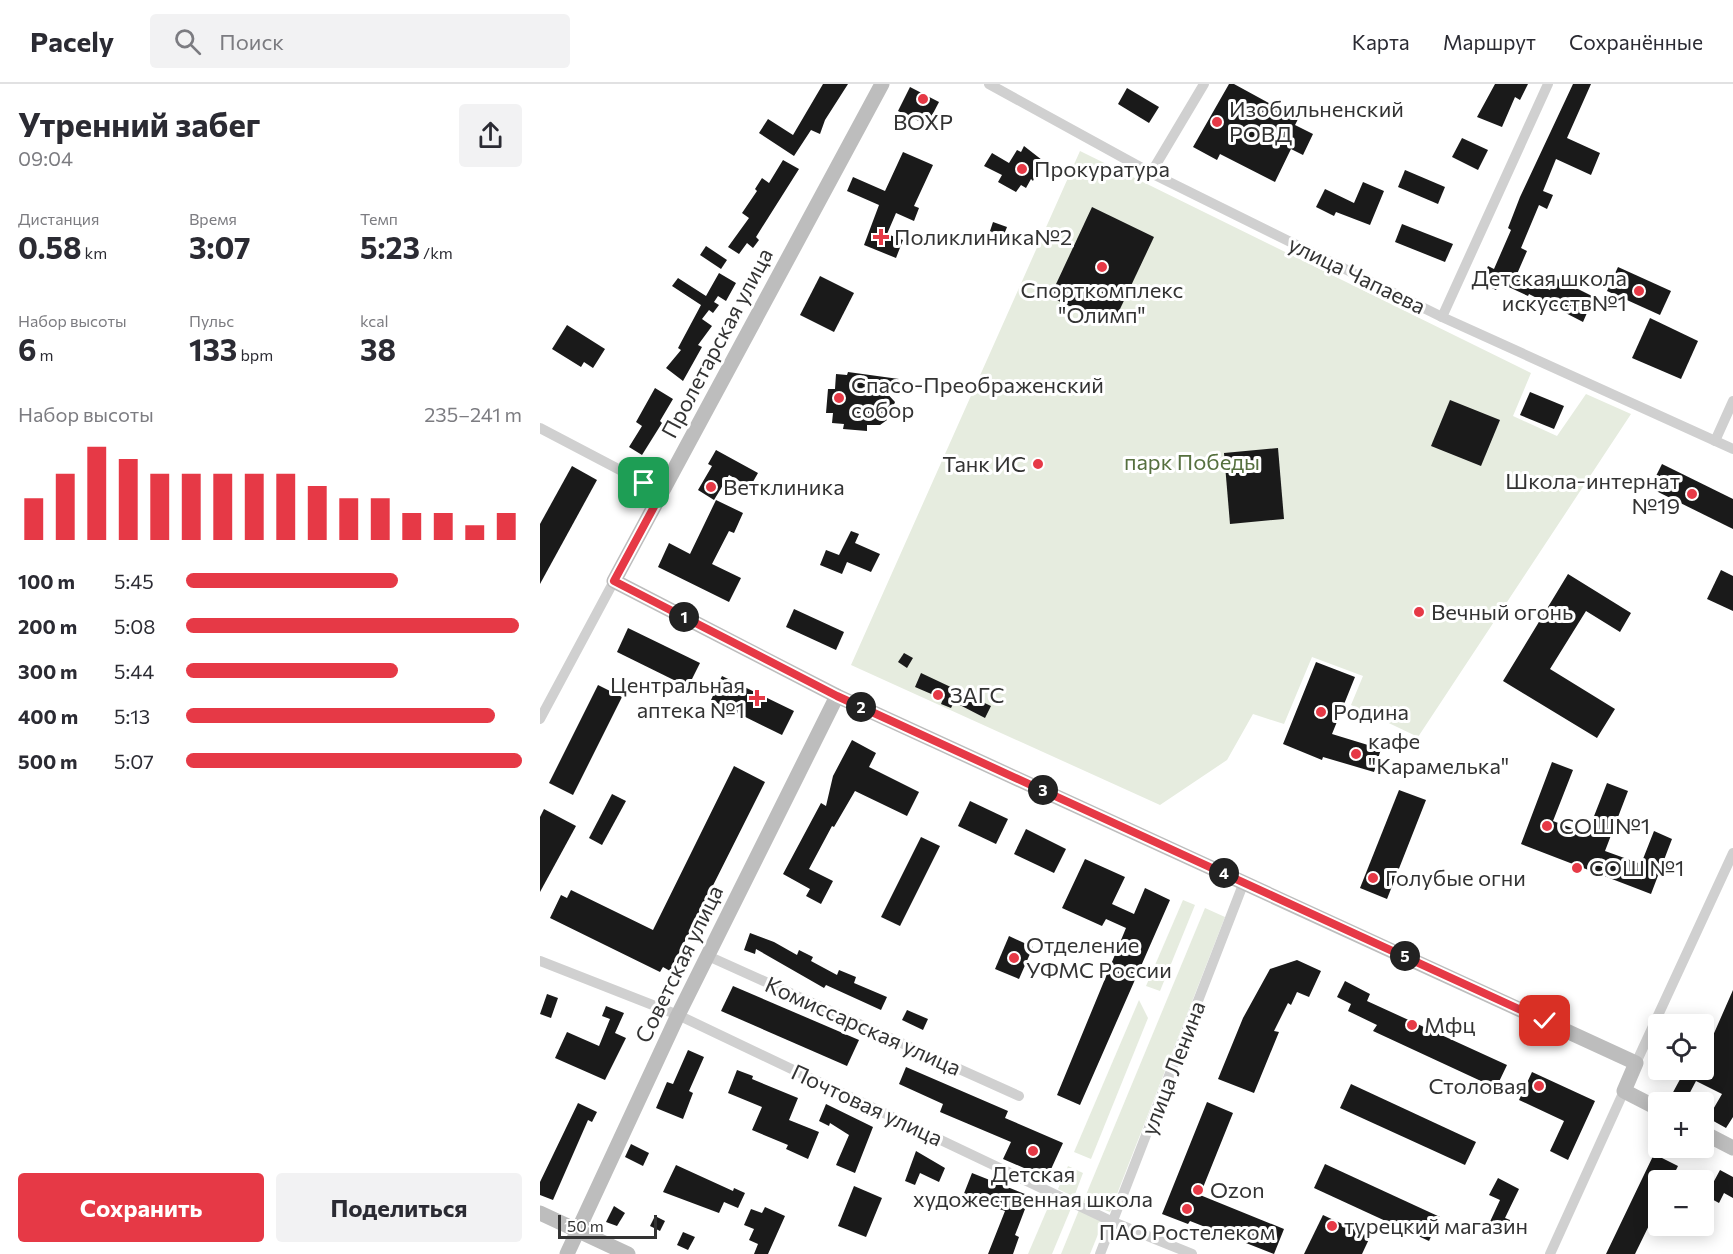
<!DOCTYPE html>
<html lang="ru">
<meta charset="utf-8">
<style>
body{margin:0;font-family:Commissioner,sans-serif;background:#f2f2f3;color:#2b2b33;height:100vh;display:flex;flex-direction:column;font-size:22px;white-space:nowrap}
*{box-sizing:border-box;margin:0}
p{font-size:20px;color:#7c7c81}
.icon{flex:none;width:33px;height:33px;fill:none;stroke:currentColor;stroke-width:2;stroke-linecap:round;stroke-linejoin:round}
.map{position:relative;flex:1;overflow:hidden}
.sheet{display:flex;flex-direction:column;background:#fff;width:540px}
.sheet>*{flex:none}
.fabs{position:absolute;left:1108px;top:930px;display:grid;gap:12px}
.fabs a{display:grid;place-items:center;width:66px;height:66px;border-radius:6px;background:#fff;box-shadow:0 3px 15px #0003;font-size:30px}
.scale{position:absolute;left:18px;bottom:15px;width:99px;box-sizing:border-box;padding-left:6px;border:3px solid #333;border-top:0;font-size:16px;line-height:21px;white-space:nowrap;color:#333;-webkit-text-stroke:4px #fff;paint-order:stroke}
.pin{position:absolute;display:grid;place-items:center;width:51px;height:51px;color:#fff;margin:-26px;border-radius:12px;box-shadow:0 3px 9px #0006}
.km{position:absolute;width:30px;height:30px;margin:-15px;border-radius:50%;background:#222;color:#fff;font-size:16px;line-height:30px;text-align:center}
.round{display:grid;place-items:center;flex:none;width:63px;height:63px;border-radius:6px;background:#f2f2f3}
.headline{display:flex;align-items:center;justify-content:space-between;height:102px;padding:0 18px}
h1{font-size:33px;font-weight:700;line-height:45px}
.stats{display:grid;grid-template-columns:repeat(3,1fr);gap:9px;height:102px;padding:6px 18px}
.stats div{display:grid;align-content:center}
.stats b{font-size:30px;font-weight:700}
.stats small{font-size:16px;font-weight:400}
.stats p{font-size:16px}
.chart{height:168px;padding:12px 18px}
.chart p{display:flex;justify-content:space-between}
.chart svg{width:100%;height:108px;margin-top:6px;stroke:#e63946;stroke-width:6}
.button{display:flex;gap:12px;margin-top:auto;padding:12px 18px}
.button a{flex:1;height:69px;border-radius:6px;background:#e63946;color:#fff;font-size:24px;font-weight:700;line-height:69px;text-align:center}
.button a+a{background:#f2f2f3;color:#2b2b33}
ul{padding:0 18px;list-style:none;font-size:20px}
li{display:grid;grid-template-columns:96px 72px 1fr;align-items:center;height:45px}
li i{height:15px;border-radius:8px;background:#e63946}
header{display:flex;align-items:center;gap:36px;box-sizing:border-box;height:84px;padding:0 30px;background:#fff;border-bottom:2px solid #e1e1e2}
header strong{font-size:28px}
nav{display:flex;gap:33px;margin-inline-start:auto;font-size:21px}
.search{width:420px;height:54px;background:#f2f2f3;display:flex;align-items:center;gap:15px;box-sizing:border-box;padding:0 21px;border-radius:6px;color:#7c7c81;font-size:22px}
main{display:flex;flex:1;min-height:0}
.map>svg:first-child{display:block}
</style>
<header>
<strong>Pacely</strong>
<div class="search"><svg class="icon" aria-label="search" viewBox="0 0 24 24"><circle cx="10" cy="10" r="6"/><path d="M15 15l6 6"/></svg>Поиск</div>
<nav><a>Карта</a><a>Маршрут</a><a>Сохранённые</a></nav>
</header>
<main>
<section class="sheet">
<div class="headline"><div><h1>Утренний забег</h1><p>09:04</p></div><a class="round"><svg class="icon" aria-label="share" viewBox="0 0 24 24"><path d="M12 15V3M7 8l5-5 5 5M5 13v7h14v-7"/></svg></a></div>
<div class="stats">
<div><p>Дистанция</p><b>0.58<small> km</small></b></div>
<div><p>Время</p><b>3:07</b></div>
<div><p>Темп</p><b>5:23<small> /km</small></b></div>
</div>
<div class="stats">
<div><p>Набор высоты</p><b>6<small> m</small></b></div>
<div><p>Пульс</p><b>133<small> bpm</small></b></div>
<div><p>kcal</p><b>38</b></div>
</div>
<div class="chart"><p><span>Набор высоты</span>235–241 m</p>
<svg viewBox="0 0 160 44" preserveAspectRatio="none"><path d="M5 44V27M15 44V17M25 44V6M35 44V11M45 44V17M55 44V17M65 44V17M75 44V17M85 44V17M95 44V22M105 44V27M115 44V27M125 44V33M135 44V33M145 44V38M155 44V33"/></svg>
</div>
<ul>
<li><b>100 m</b>5:45<i style="width:63%"></i></li>
<li><b>200 m</b>5:08<i style="width:99%"></i></li>
<li><b>300 m</b>5:44<i style="width:63%"></i></li>
<li><b>400 m</b>5:13<i style="width:92%"></i></li>
<li><b>500 m</b>5:07<i style="width:100%"></i></li>
</ul>
<div class="button"><a>Сохранить</a><a>Поделиться</a></div>
</section>
<div class="map">
<svg width="1193" height="1170" viewBox="0 0 1193 1170">
<rect width="100%" height="100%" fill="#fff"/>
<!-- green -->
<g fill="#e6ecdf">
<path d="M540 67 991 289 973 332 1017 352 1046 310 1091 330 878 653 811 621 823 592 772 573 744 640 713 630 687 676 620 721 311 581Z"/>
<path d="M643 816 655 821 620 907 606 902Z"/>
<path d="M665 824 685 833 570 1128 543 1118Z"/>
<path d="M599 916 608 934 551 1075 534 1068Z"/>
<path d="M528 1082 543 1089 534 1113 518 1105Z"/>
<path d="M512 1114 532 1122 512 1170H488Z"/>
<path d="M539 1126 563 1138 550 1170H521Z"/>
</g>
<!-- building -->
<g fill="#1a1a1a">
<path d="M283 0H308L285 36 280 50 271 46 254 72 219 49 228 35 253 51Z"/>
<path d="M689 0H694L758 35 755 41 773 50 763 71 751 65 735 98 680 70 677 76 653 63Z"/>
<path d="M955 0H988L980 16 975 13 962 43 937 33Z"/>
<path d="M1033 0H1051L1027 54 1060 69 1051 91 1016 75 1003 107 1013 111 1007 125 999 121 981 164 987 167 977 190 1010 206 1016 194 1054 213 1043 238 989 210 988 212 960 199 956 206 941 199 948 182 954 185 971 146 968 144 980 113Z"/>
<path d="M370 3 399 18 387 41 358 27Z"/>
<path d="M587 4 619 23 609 39 578 20Z"/>
<path d="M922 54 948 66 938 86 912 73Z"/>
<path d="M484 62 502 76 493 97 491 95 486 104 481 101 476 108 458 98 462 91 444 82 452 69 469 79 477 66 481 68Z"/>
<path d="M363 68 393 81 374 122 379 124 374 137 356 129 347 150 363 156 356 174 324 161 339 121 307 107 313 93 345 107Z"/>
<path d="M243 76 259 85 216 153 219 156 213 164 207 159 199 170 188 163 209 134 202 129 217 107 215 105 222 94 229 99Z"/>
<path d="M865 86 905 103 898 120 858 103Z"/>
<path d="M823 98 844 107 830 141 796 128 794 132 776 123 785 105 814 119Z"/>
<path d="M552 123 614 153 572 242 510 213Z"/>
<path d="M453 138 467 143 460 161 447 156Z"/>
<path d="M862 140 913 160 905 178 855 158Z"/>
<path d="M166 162 187 176 181 185 160 171Z"/>
<path d="M1078 183 1131 207 1120 231 1067 207Z"/>
<path d="M179 189 196 199 186 217 178 212 174 218 179 221 173 229 169 226 162 235 172 242 158 261 162 263 143 297 126 284 141 266 138 264 161 221 132 202 138 194 166 212Z"/>
<path d="M280 192 314 209 294 248 260 231Z"/>
<path d="M1110 234 1158 257 1141 295 1092 274Z"/>
<path d="M27 241 65 265 53 284 44 278 41 283 12 265Z"/>
<path d="M308 288 359 295 341 303 355 318 353 323 346 326 347 336 340 341H327V347L303 345 304 340 292 339 293 329H286L288 305H295L296 290 307 291Z"/>
<path d="M115 304 133 315 120 337 122 339 102 371 89 363 102 342 96 338Z"/>
<path d="M990 308 1024 322 1014 345 980 331Z"/>
<path d="M910 316 960 336 941 382 891 362Z"/>
<path d="M738 364 744 435 690 440 684 369Z"/>
<path d="M176 366 218 389 210 403 189 391 174 416 158 406 172 382 168 380Z"/>
<path d="M1122 380 1193 415V445L1110 404Z"/>
<path d="M32 382 57 396 0 500V440Z"/>
<path d="M176 416 203 429 194 449 189 447 172 480 201 494 189 518 118 483 129 459 150 470Z"/>
<path d="M311 447 319 450 315 459 340 470 331 488 307 478 302 490 280 481 286 466 299 471Z"/>
<path d="M1181 486 1193 492V527L1167 515Z"/>
<path d="M1028 490 1091 529 1080 548 1046 527 1010 585 1075 625 1057 654 963 597Z"/>
<path d="M254 525 304 548 296 566 246 543Z"/>
<path d="M88 544 160 579 148 603 77 568Z"/>
<path d="M364 569 373 574 367 584 358 578Z"/>
<path d="M776 578 815 593 792 650 841 665 834 688 783 673 782 676 743 660Z"/>
<path d="M381 589 451 622 445 634 414 618 411 624 401 620 403 615 375 603Z"/>
<path d="M182 592 254 627 242 651 171 616Z"/>
<path d="M58 601 82 613 33 711 9 699Z"/>
<path d="M312 656 336 669 329 683 379 708 367 732 315 707 294 743 292 742 269 785 293 797 281 820 266 812 270 805 243 790 281 719 286 722 293 692Z"/>
<path d="M1012 678 1033 686 1013 737 1047 750 1067 699 1088 707 1065 767 1101 780 1114 747 1132 755 1111 810 981 760Z"/>
<path d="M194 682 225 698 130 887 123 883 120 888 10 834 21 811 27 814 31 806 113 846Z"/>
<path d="M859 706 886 716 847 815 820 804Z"/>
<path d="M72 710 86 717 62 761 49 754Z"/>
<path d="M430 717 468 735 456 760 418 742Z"/>
<path d="M4 725 36 742 0 808V733Z"/>
<path d="M486 745 526 765 514 789 474 770Z"/>
<path d="M381 753 400 762 360 842 341 833Z"/>
<path d="M545 775 585 793 572 820 594 830 605 804 630 816 540 1021 517 1011 586 844 566 835 562 842 522 824Z"/>
<path d="M210 849 234 858 257 871 259 866 273 873 271 877 297 891 299 886 316 893 314 899 347 913 341 926 286 901 284 904 216 865 215 870 204 866Z"/>
<path d="M469 852 493 863 479 895 455 885Z"/>
<path d="M757 876 781 887 769 913 757 908 751 921 748 919 734 947 739 948 714 1009 678 995 703 934 730 885Z"/>
<path d="M805 897 830 910 827 917 967 981 956 1004 833 947 837 941 808 927 811 920 797 913Z"/>
<path d="M193 902 319 956 307 982 181 927Z"/>
<path d="M1193 906V1033L1186 1044 1168 1034 1182 1010 1156 997 1145 1018 1131 1012 1145 986H1164V972Z"/>
<path d="M7 910 18 914 11 934 0 930Z"/>
<path d="M66 922 84 929 75 949 86 954 65 996 15 974 27 948 59 962 70 935 62 932Z"/>
<path d="M367 926 388 935 383 946 362 936Z"/>
<path d="M148 966 164 973 149 1007 153 1009 143 1035 116 1024 127 998 133 1000Z"/>
<path d="M366 983 468 1027 465 1034 523 1059 507 1094 463 1075 471 1058 400 1028 403 1020 359 1000Z"/>
<path d="M197 986 213 992 212 995 258 1014 249 1036 279 1048 268 1075 246 1065 248 1061 212 1046 222 1023 188 1009Z"/>
<path d="M992 988 1055 1017 1028 1076 1010 1067 1024 1037 979 1016Z"/>
<path d="M811 1000 936 1058 925 1081 800 1024Z"/>
<path d="M667 1018 693 1029 660 1111 744 1145 734 1170 650 1137 648 1140 622 1130Z"/>
<path d="M38 1019 57 1028 52 1038 48 1036 13 1116 0 1111V1098Z"/>
<path d="M286 1020 333 1043 315 1089 296 1081 309 1051 290 1039 289 1042 279 1037Z"/>
<path d="M91 1060 109 1069 103 1082 85 1073Z"/>
<path d="M376 1067 405 1084 399 1098 380 1089 375 1101 365 1097Z"/>
<path d="M1114 1070 1138 1082 1131 1096H1119V1121L1095 1170H1066Z"/>
<path d="M785 1080 900 1133 889 1157 774 1104Z"/>
<path d="M136 1081 193 1107 194 1104 205 1109 198 1124 184 1118 179 1129 123 1108Z"/>
<path d="M1180 1086 1193 1093V1114L1184 1109 1179 1119 1166 1112Z"/>
<path d="M432 1089 490 1112 475 1151 479 1153 473 1170H448L465 1127 423 1112Z"/>
<path d="M958 1094 979 1105 965 1134 970 1136 965 1149 948 1142 960 1116 949 1111Z"/>
<path d="M314 1102 342 1114 326 1153 298 1142Z"/>
<path d="M74 1122 85 1129 77 1142 66 1138Z"/>
<path d="M225 1123 245 1132 228 1170H214L218 1160 209 1156 214 1145 204 1141 211 1125 222 1129Z"/>
<path d="M783 1131 830 1153 822 1170H764Z"/>
<path d="M115 1132 125 1137 120 1147 110 1142Z"/>
<path d="M143 1148 155 1153 148 1166 137 1161Z"/>
</g>
<g fill="none" stroke-linecap="round" stroke-linejoin="round">
<!-- street -->
<g stroke="#d0d0d0" stroke-width="10">
<path d="M449 0 611 89 902 233 1193 365"/>
<path d="M611 89 664 0"/>
<path d="M902 233 1008 0"/>
<path d="M0 344 122 408"/>
<path d="M1175 357 1193 317"/>
<path d="M0 635 74 497"/>
<path d="M168 872 479 1012"/>
<path d="M0 877 138 931 573 1138 652 1170"/>
<path d="M1096 979 1193 769"/>
<path d="M560 1170 704 798"/>
<path d="M1010 1170 1084 1007"/>
</g>
<!-- secondary -->
<g stroke="#bdbdbd" stroke-width="15">
<path d="M342 0 74 497 297 612 1096 979 1084 1007 1119 1025"/>
<path d="M1164 1049 1193 1064"/>
<path d="M0 1129 88 1170"/>
<path d="M27 1170 138 931 297 612"/>
</g>
</g>
<g fill="none" stroke-linecap="round" stroke-linejoin="round">
<!-- route casing -->
<g stroke="#fff" stroke-width="12">
<path id="route" d="M104 399 122 408 74 497 297 612 1005 937"/>
</g>
<!-- route -->
<use href="#route" stroke="#e63946" stroke-width="8"/>
</g>
<!-- markers -->
<g fill="#e63946" stroke="#fff" stroke-width="2">
<circle cx="383" cy="15" r="6"/>
<circle cx="677" cy="38" r="6"/>
<circle cx="482" cy="85" r="6"/>
<path d="M338 144h6v6h6v6h-6v6h-6v-6h-6v-6h6z"/>
<circle cx="562" cy="183" r="6"/>
<circle cx="1099" cy="207" r="6"/>
<circle cx="299" cy="314" r="6"/>
<circle cx="498" cy="380" r="6"/>
<circle cx="171" cy="403" r="6"/>
<circle cx="1152" cy="410" r="6"/>
<circle cx="879" cy="528" r="6"/>
<circle cx="398" cy="611" r="6"/>
<path d="M214 605h6v6h6v6h-6v6h-6v-6h-6v-6h6z"/>
<circle cx="781" cy="628" r="6"/>
<circle cx="816" cy="670" r="6"/>
<circle cx="1007" cy="742" r="6"/>
<circle cx="1037" cy="784" r="6"/>
<circle cx="833" cy="794" r="6"/>
<circle cx="474" cy="874" r="6"/>
<circle cx="872" cy="941" r="6"/>
<circle cx="999" cy="1002" r="6"/>
<circle cx="493" cy="1067" r="6"/>
<circle cx="658" cy="1106" r="6"/>
<circle cx="647" cy="1125" r="6"/>
<circle cx="792" cy="1142" r="6"/>
</g>
<g text-anchor="middle" stroke-width="6" stroke-linejoin="round" paint-order="stroke">
<!-- poi labels -->
<g font-size="22" fill="#333" stroke="#fff" text-anchor="start">
<text x="689" y="33">Изобильненский<tspan x="689" dy="25">РОВД</tspan></text>
<text x="383" y="46" text-anchor="middle">ВОХР</text>
<text x="494" y="93">Прокуратура</text>
<text x="354" y="161">Поликлиника№2</text>
<text x="1087" y="202" text-anchor="end">Детская школа<tspan x="1087" dy="25">искусств№1</tspan></text>
<text x="562" y="214" text-anchor="middle">Спорткомплекс<tspan x="562" dy="25">"Олимп"</tspan></text>
<text x="311" y="309">Спасо-Преображенский<tspan x="311" dy="25">собор</tspan></text>
<text x="486" y="388" text-anchor="end">Танк ИС</text>
<text x="1140" y="405" text-anchor="end">Школа-интернат<tspan x="1140" dy="25">№19</tspan></text>
<text x="183" y="411">Ветклиника</text>
<text x="891" y="536">Вечный огонь</text>
<text x="205" y="609" text-anchor="end">Центральная<tspan x="205" dy="25">аптека №1</tspan></text>
<text x="410" y="619">ЗАГС</text>
<text x="793" y="636">Родина</text>
<text x="828" y="665">кафе<tspan x="828" dy="25">"Карамелька"</tspan></text>
<text x="1019" y="750">СОШ№1</text>
<text x="1049" y="792">СОШ №1</text>
<text x="845" y="802">Голубые огни</text>
<text x="486" y="869">Отделение<tspan x="486" dy="25">УФМС России</tspan></text>
<text x="884" y="949">Мфц</text>
<text x="987" y="1010" text-anchor="end">Столовая</text>
<text x="493" y="1098" text-anchor="middle">Детская<tspan x="493" dy="25">художественная школа</tspan></text>
<text x="670" y="1114">Ozon</text>
<text x="804" y="1150">турецкий магазин</text>
<text x="647" y="1156" text-anchor="middle">ПАО Ростелеком</text>
</g>
<!-- street labels -->
<g font-size="22" fill="#333" stroke="#fff">
<text transform="translate(817 191) rotate(26)" y="8">улица Чапаева</text>
<text transform="translate(177 259) rotate(-62)" y="8">Пролетарская улица</text>
<text transform="translate(139 880) rotate(-64)" y="8">Советская улица</text>
<text transform="translate(323 942) rotate(24)" y="8">Комиссарская улица</text>
<text transform="translate(633 984) rotate(-69)" y="8">улица Ленина</text>
<text transform="translate(327 1021) rotate(25)" y="8">Почтовая улица</text>
</g>
<!-- park labels -->
<g font-size="22" fill="#56703f" stroke="#fff">
<text x="652" y="386">парк Победы</text>
</g>
</g>
</svg>
<div class="fabs">
<a><svg class="icon" aria-label="locate" viewBox="0 0 24 24"><circle cx="12" cy="12" r="6"/><path d="M12 2v4M12 18v4M2 12h4M18 12h4"/></svg></a>
<a>+</a>
<a>−</a>
</div>
<div class="scale">50 m</div>
<div class="pin" style="left:104px;top:399px;background:#1e9e55"><svg class="icon" aria-label="arrive" viewBox="0 0 24 24"><path d="M6 21V4h12l-3 4 3 4H6"/></svg></div>
<div class="pin" style="left:1005px;top:937px;background:#d93025"><svg class="icon" aria-label="check" viewBox="0 0 24 24"><path d="M5 12l5 5 9-10"/></svg></div>
<b class="km" style="left:144px;top:533px">1</b>
<b class="km" style="left:321px;top:623px">2</b>
<b class="km" style="left:503px;top:706px">3</b>
<b class="km" style="left:684px;top:789px">4</b>
<b class="km" style="left:865px;top:872px">5</b>
</div>
</main>
